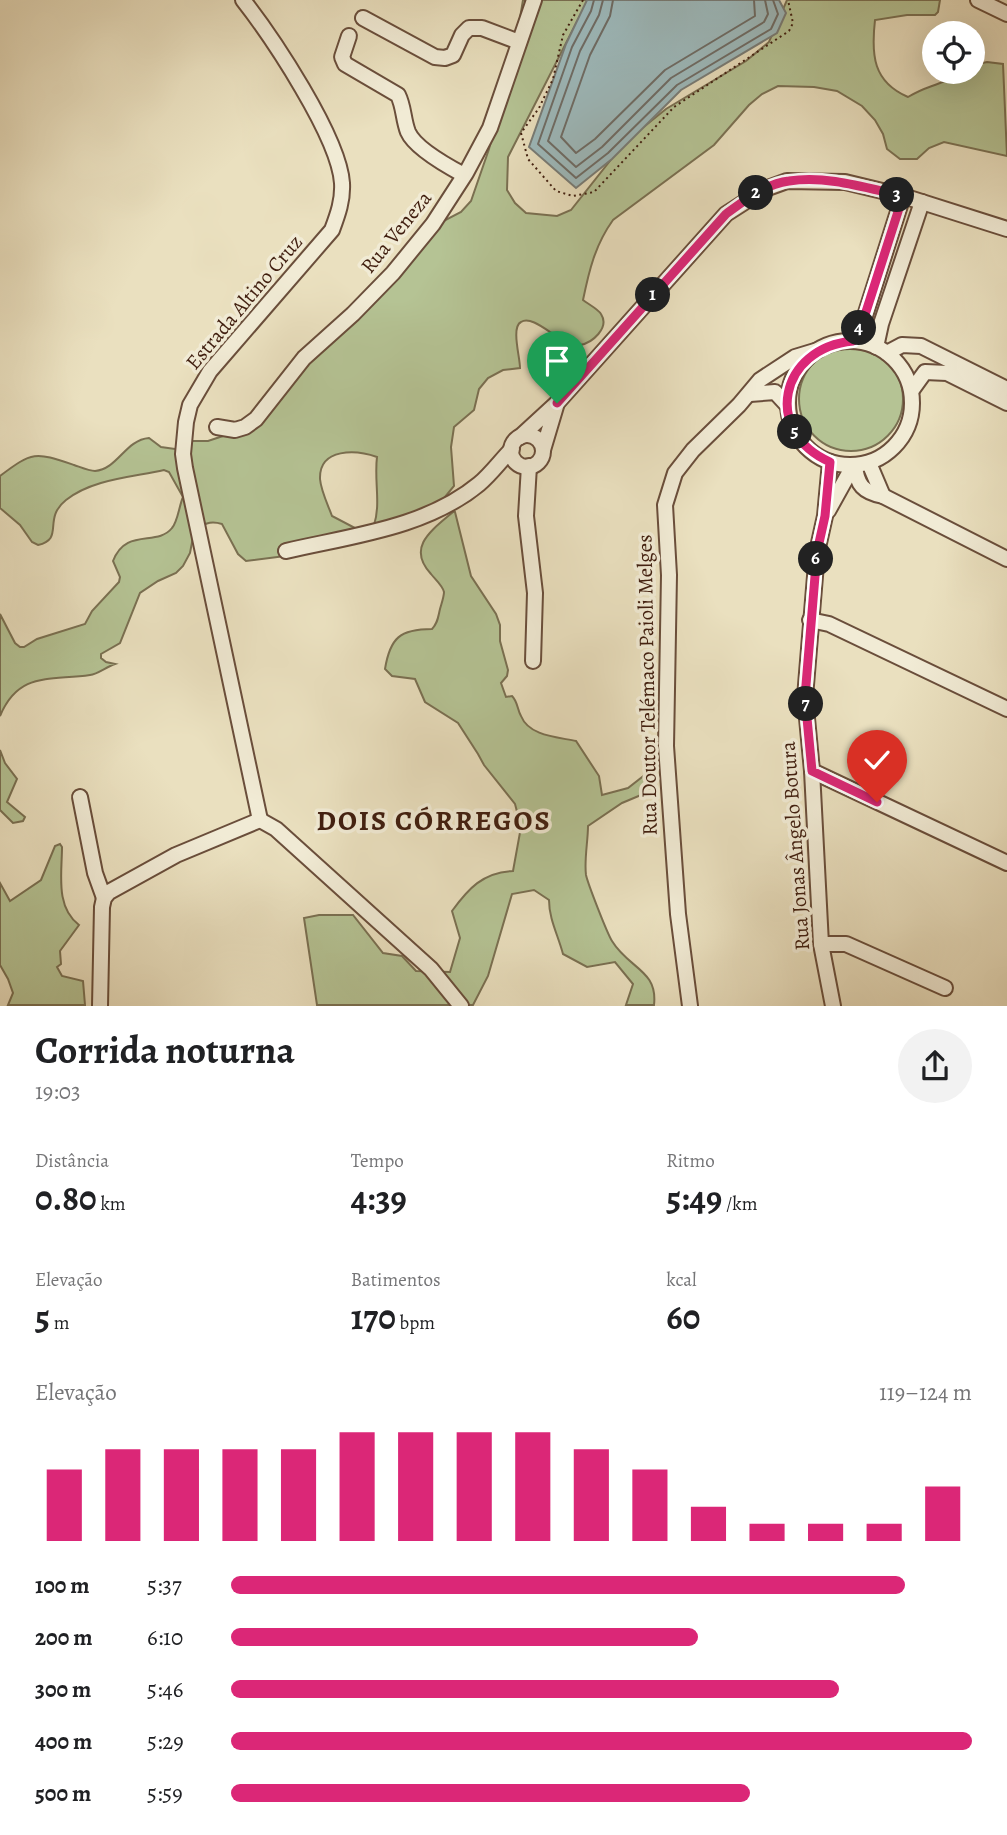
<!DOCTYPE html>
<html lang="pt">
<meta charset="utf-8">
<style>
body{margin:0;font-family:Alegreya,serif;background:#f2f2f2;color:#202124;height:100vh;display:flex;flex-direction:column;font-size:26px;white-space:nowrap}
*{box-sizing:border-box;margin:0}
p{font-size:23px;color:#757577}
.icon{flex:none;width:38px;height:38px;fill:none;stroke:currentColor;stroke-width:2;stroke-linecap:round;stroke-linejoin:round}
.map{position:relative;height:1006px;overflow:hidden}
.details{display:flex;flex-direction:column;background:#fff;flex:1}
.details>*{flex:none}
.buttons{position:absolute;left:922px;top:21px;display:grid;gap:14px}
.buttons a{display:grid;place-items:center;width:63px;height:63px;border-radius:50%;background:#fff;box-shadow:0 7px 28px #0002;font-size:35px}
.pin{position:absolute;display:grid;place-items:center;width:60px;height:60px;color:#fff;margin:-72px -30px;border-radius:50% 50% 50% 0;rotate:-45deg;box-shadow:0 0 7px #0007}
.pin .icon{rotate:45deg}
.km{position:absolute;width:35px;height:35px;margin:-18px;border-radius:50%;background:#222;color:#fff;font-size:19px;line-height:35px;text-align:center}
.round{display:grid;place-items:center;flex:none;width:74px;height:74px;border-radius:37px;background:#f2f2f2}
.headline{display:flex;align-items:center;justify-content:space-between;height:119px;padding:0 35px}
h1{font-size:38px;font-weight:700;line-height:52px}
.metrics{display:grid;grid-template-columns:repeat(3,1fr);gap:10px;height:119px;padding:7px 35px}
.metrics div{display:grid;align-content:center}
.metrics b{font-size:35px;font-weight:700}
.metrics small{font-size:19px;font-weight:400}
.metrics p{font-size:19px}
.chart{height:196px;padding:14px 35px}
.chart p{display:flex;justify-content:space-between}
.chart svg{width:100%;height:126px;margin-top:7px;stroke:#db2777;stroke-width:6}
ul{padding:0 35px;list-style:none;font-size:23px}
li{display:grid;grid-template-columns:112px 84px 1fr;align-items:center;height:52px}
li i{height:18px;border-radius:9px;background:#db2777}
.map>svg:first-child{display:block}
</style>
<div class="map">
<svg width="1007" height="1006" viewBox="0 0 1007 1006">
<rect width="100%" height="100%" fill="#eae0bf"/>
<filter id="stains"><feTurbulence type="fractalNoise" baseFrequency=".00286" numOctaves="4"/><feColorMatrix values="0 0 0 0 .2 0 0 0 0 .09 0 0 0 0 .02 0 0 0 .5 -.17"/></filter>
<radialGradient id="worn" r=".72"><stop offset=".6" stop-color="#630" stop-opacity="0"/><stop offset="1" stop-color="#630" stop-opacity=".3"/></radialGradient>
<!-- green -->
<g fill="#b5c394" stroke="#7a7052" stroke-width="2">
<path d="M523 0H588L508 157 507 190 515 203 526 213 557 216 571 210 625 142 666 109 746 61 769 42 787 0H940L938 12 935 15H907L875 20C871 55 873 82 908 97 921 89 927 88 940 83 955 78 956 72 973 72V65L987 62 1003 64 1007 156 944 142 929 148 917 159H900L887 149 883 134 875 120 862 106 837 91 814 87 778 86 762 94 749 105 714 145 613 220C595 245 589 271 583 300 588 304 598 309 601 314 610 328 592 343 580 345 562 348 535 313 521 322 511 327 520 357 520 368L503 370 488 378 479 389 474 410 454 427 451 447 454 486 436 508 374 525C381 504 374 480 377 457 357 450 319 447 320 479 321 491 328 505 332 516L355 528 358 536 293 555 246 561 238 554 222 524C209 520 204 524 194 532L190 553 183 566 176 573 158 581 140 593 120 643 101 654V658L106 662 115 664C106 667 98 674 90 675 50 681 19 671 0 716V614L15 643 20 647H24L37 639 85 624 92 611 119 582 120 577 113 561C126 527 157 547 172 528 178 521 179 506 183 497L169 472 164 470C133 477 92 479 66 500 42 519 65 539 38 545L32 542 20 525 0 508V476C33 451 35 452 74 465 80 467 89 471 95 471 118 469 125 440 149 438L161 447 175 449 190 441H208L226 435 247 423 432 227 461 212 471 201 489 149 513 60Z"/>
<circle cx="851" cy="399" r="52"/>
<path d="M453 512H455L471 576 496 614 500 625V641L508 670 507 676 501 683 506 697 512 696C518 702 517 709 521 716 529 736 557 737 576 741L599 776 602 795 628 788 651 770 656 771V779L653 790 622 803 588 826C588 841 584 860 586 875 588 884 607 933 612 941 629 969 658 970 654 1005H626L633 984 615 962 587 967 563 954C558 935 549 919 549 900L534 890 512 894 488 976 473 1005H317L304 918 319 915H353L383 953 402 956 416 971 450 972 460 938 452 911C468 889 483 872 513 871L521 827 515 804 484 765 478 754 458 723 425 702 415 679 392 676 385 669C390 638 400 629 432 629 438 623 438 617 440 609 441 605 444 597 444 592 443 586 435 579 431 574 406 547 432 530 453 512Z"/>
<path d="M0 750 5 763 17 779 7 802 25 817 23 821 13 823 0 810Z"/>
<path d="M60 844 62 847C62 873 55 907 79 925L60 951 61 964 57 967 62 976 83 981 85 1005H8L13 993 8 979 0 965V883L10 901 41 880 55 846Z"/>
</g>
<!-- water -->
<path fill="#9dbabd" stroke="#787c77" stroke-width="2" d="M587 0H779L786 13 777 33 681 90 612 159 576 188 529 147 566 44Z"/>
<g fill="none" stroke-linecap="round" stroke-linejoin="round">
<!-- shore -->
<g stroke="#6e6c66" stroke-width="2">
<path d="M594 0 591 11 572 47 538 144 576 178 608 153 677 85 771 29 778 14 773 0"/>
<path d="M603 0 599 15 580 51 548 141 576 167 602 147 671 78 764 22 768 14 765 0"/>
<path d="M613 0 610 16 590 55 561 137 576 153 595 139 665 70 755 16 754 0"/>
</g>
<!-- minor casing -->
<g stroke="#6a4e3b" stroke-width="18">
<g id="minor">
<path d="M243 0C272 37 339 137 342 183 343 200 338 214 332 230L210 371 190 405 186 422 183 454 185 468 260 820"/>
<path d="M978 0 1007 14"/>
<path d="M363 18 435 57 445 58 453 55 462 35 469 28H482L519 42"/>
<path d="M349 36 342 57 345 64 398 95C404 107 403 119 408 132 415 148 449 167 464 175"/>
<circle cx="850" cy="403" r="62"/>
<path d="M853 341 864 319 903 196"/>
<path d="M876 347 881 324 922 202"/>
<path d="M887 353 902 345 921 346 1007 389"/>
<path d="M912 390 925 372 947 373 1007 403"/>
<path d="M750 394 775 392 788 406"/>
<path d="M557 403 726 214 765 189 787 181 845 182 903 196 1007 229"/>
<path d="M217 427 235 430 245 427 256 419 304 358 353 314 393 273 433 224 466 173 490 128 534 0"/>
<circle cx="527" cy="451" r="16"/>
<path d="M520 437 557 403 543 450"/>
<path d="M830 462 825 516 817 552 805 697 812 771 821 944 833 1006"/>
<path d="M869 463 883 496"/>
<path d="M529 466 526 516 535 593 533 661"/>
<path d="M855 466C857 485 863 492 883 496L1007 559"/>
<path d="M828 511 853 466"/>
<path d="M286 551C350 536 426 528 479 484 491 474 501 460 512 449"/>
<path d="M810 620 829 624 1007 709"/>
<path d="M812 771 1007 863"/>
<path d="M80 797 95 873 104 898"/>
<path d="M260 820 276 829 431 969 461 1006"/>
<path d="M821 944H846L945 988"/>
<path d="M100 1006 102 907 104 898 109 892 176 855 260 820"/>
<path d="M690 1006 678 914 666 746 669 575 665 505 675 473 693 450 739 405 760 380 795 357 818 350"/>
</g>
</g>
<!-- path -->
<path stroke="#401e0f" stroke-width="2" stroke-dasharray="2 3.5" stroke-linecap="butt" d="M583 0 563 35 553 79 539 108 521 133 528 159 556 191 573 196 594 192 674 107 789 31 793 23 788 0"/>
<!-- minor -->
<use href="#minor" stroke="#f1ebd5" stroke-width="14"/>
</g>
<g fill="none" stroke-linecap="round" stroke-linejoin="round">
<!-- route casing -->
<g stroke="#fff" stroke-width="14">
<path id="route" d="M557 403 726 214C745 200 765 184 789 181 827 175 866 188 903 196L864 318 853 341C779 348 762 432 830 462L825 516 817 552 805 697 812 771 877 802"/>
</g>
<!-- route -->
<use href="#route" stroke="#db2777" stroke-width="9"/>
</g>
<g text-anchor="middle" stroke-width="7" stroke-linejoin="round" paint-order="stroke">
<!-- street labels -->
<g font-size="21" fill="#401e0f" stroke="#f1ebd5">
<text transform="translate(396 232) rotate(-51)" y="7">Rua Veneza</text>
<text transform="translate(244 302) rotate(-50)" y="7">Estrada Altino Cruz</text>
<text transform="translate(647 685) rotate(-91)" y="7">Rua Doutor Telémaco Paioli Melges</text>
<text transform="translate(795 846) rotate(-94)" y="7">Rua Jonas Ângelo Botura</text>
</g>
<!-- district labels -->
<g font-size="28" font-weight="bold" letter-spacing="2" fill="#401e0f" stroke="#f1ebd5">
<text x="434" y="830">DOIS CÓRREGOS</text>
</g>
</g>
<rect width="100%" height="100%" filter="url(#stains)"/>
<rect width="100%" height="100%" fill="url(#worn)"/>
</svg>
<div class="buttons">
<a><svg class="icon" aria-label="locate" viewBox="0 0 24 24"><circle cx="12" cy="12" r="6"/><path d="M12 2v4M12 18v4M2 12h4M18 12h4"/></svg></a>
</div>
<div class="pin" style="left:557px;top:403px;background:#1e9e55"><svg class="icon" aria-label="arrive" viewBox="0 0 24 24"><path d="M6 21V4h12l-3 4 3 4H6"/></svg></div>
<div class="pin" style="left:877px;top:802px;background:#d93025"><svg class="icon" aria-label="check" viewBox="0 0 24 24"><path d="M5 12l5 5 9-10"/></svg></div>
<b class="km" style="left:653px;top:295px">1</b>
<b class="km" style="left:756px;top:193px">2</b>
<b class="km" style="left:897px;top:195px">3</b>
<b class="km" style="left:859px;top:328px">4</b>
<b class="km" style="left:795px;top:432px">5</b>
<b class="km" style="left:816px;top:559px">6</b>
<b class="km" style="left:806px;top:704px">7</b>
</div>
<section class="details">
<div class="headline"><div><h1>Corrida noturna</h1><p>19:03</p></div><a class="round"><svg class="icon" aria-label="share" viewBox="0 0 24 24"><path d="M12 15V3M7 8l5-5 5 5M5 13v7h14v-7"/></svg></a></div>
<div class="metrics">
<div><p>Distância</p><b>0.80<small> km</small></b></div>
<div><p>Tempo</p><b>4:39</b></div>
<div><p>Ritmo</p><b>5:49<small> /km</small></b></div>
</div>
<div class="metrics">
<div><p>Elevação</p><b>5<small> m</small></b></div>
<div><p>Batimentos</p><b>170<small> bpm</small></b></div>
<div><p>kcal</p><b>60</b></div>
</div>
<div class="chart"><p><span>Elevação</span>119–124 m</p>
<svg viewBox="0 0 160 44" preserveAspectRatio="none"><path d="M5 44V19M15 44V12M25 44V12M35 44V12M45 44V12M55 44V6M65 44V6M75 44V6M85 44V6M95 44V12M105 44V19M115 44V32M125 44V38M135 44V38M145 44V38M155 44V25"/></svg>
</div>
<ul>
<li><b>100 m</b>5:37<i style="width:91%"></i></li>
<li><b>200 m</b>6:10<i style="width:63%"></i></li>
<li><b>300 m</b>5:46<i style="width:82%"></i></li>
<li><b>400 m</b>5:29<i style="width:100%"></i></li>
<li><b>500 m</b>5:59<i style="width:70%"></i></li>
</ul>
</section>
